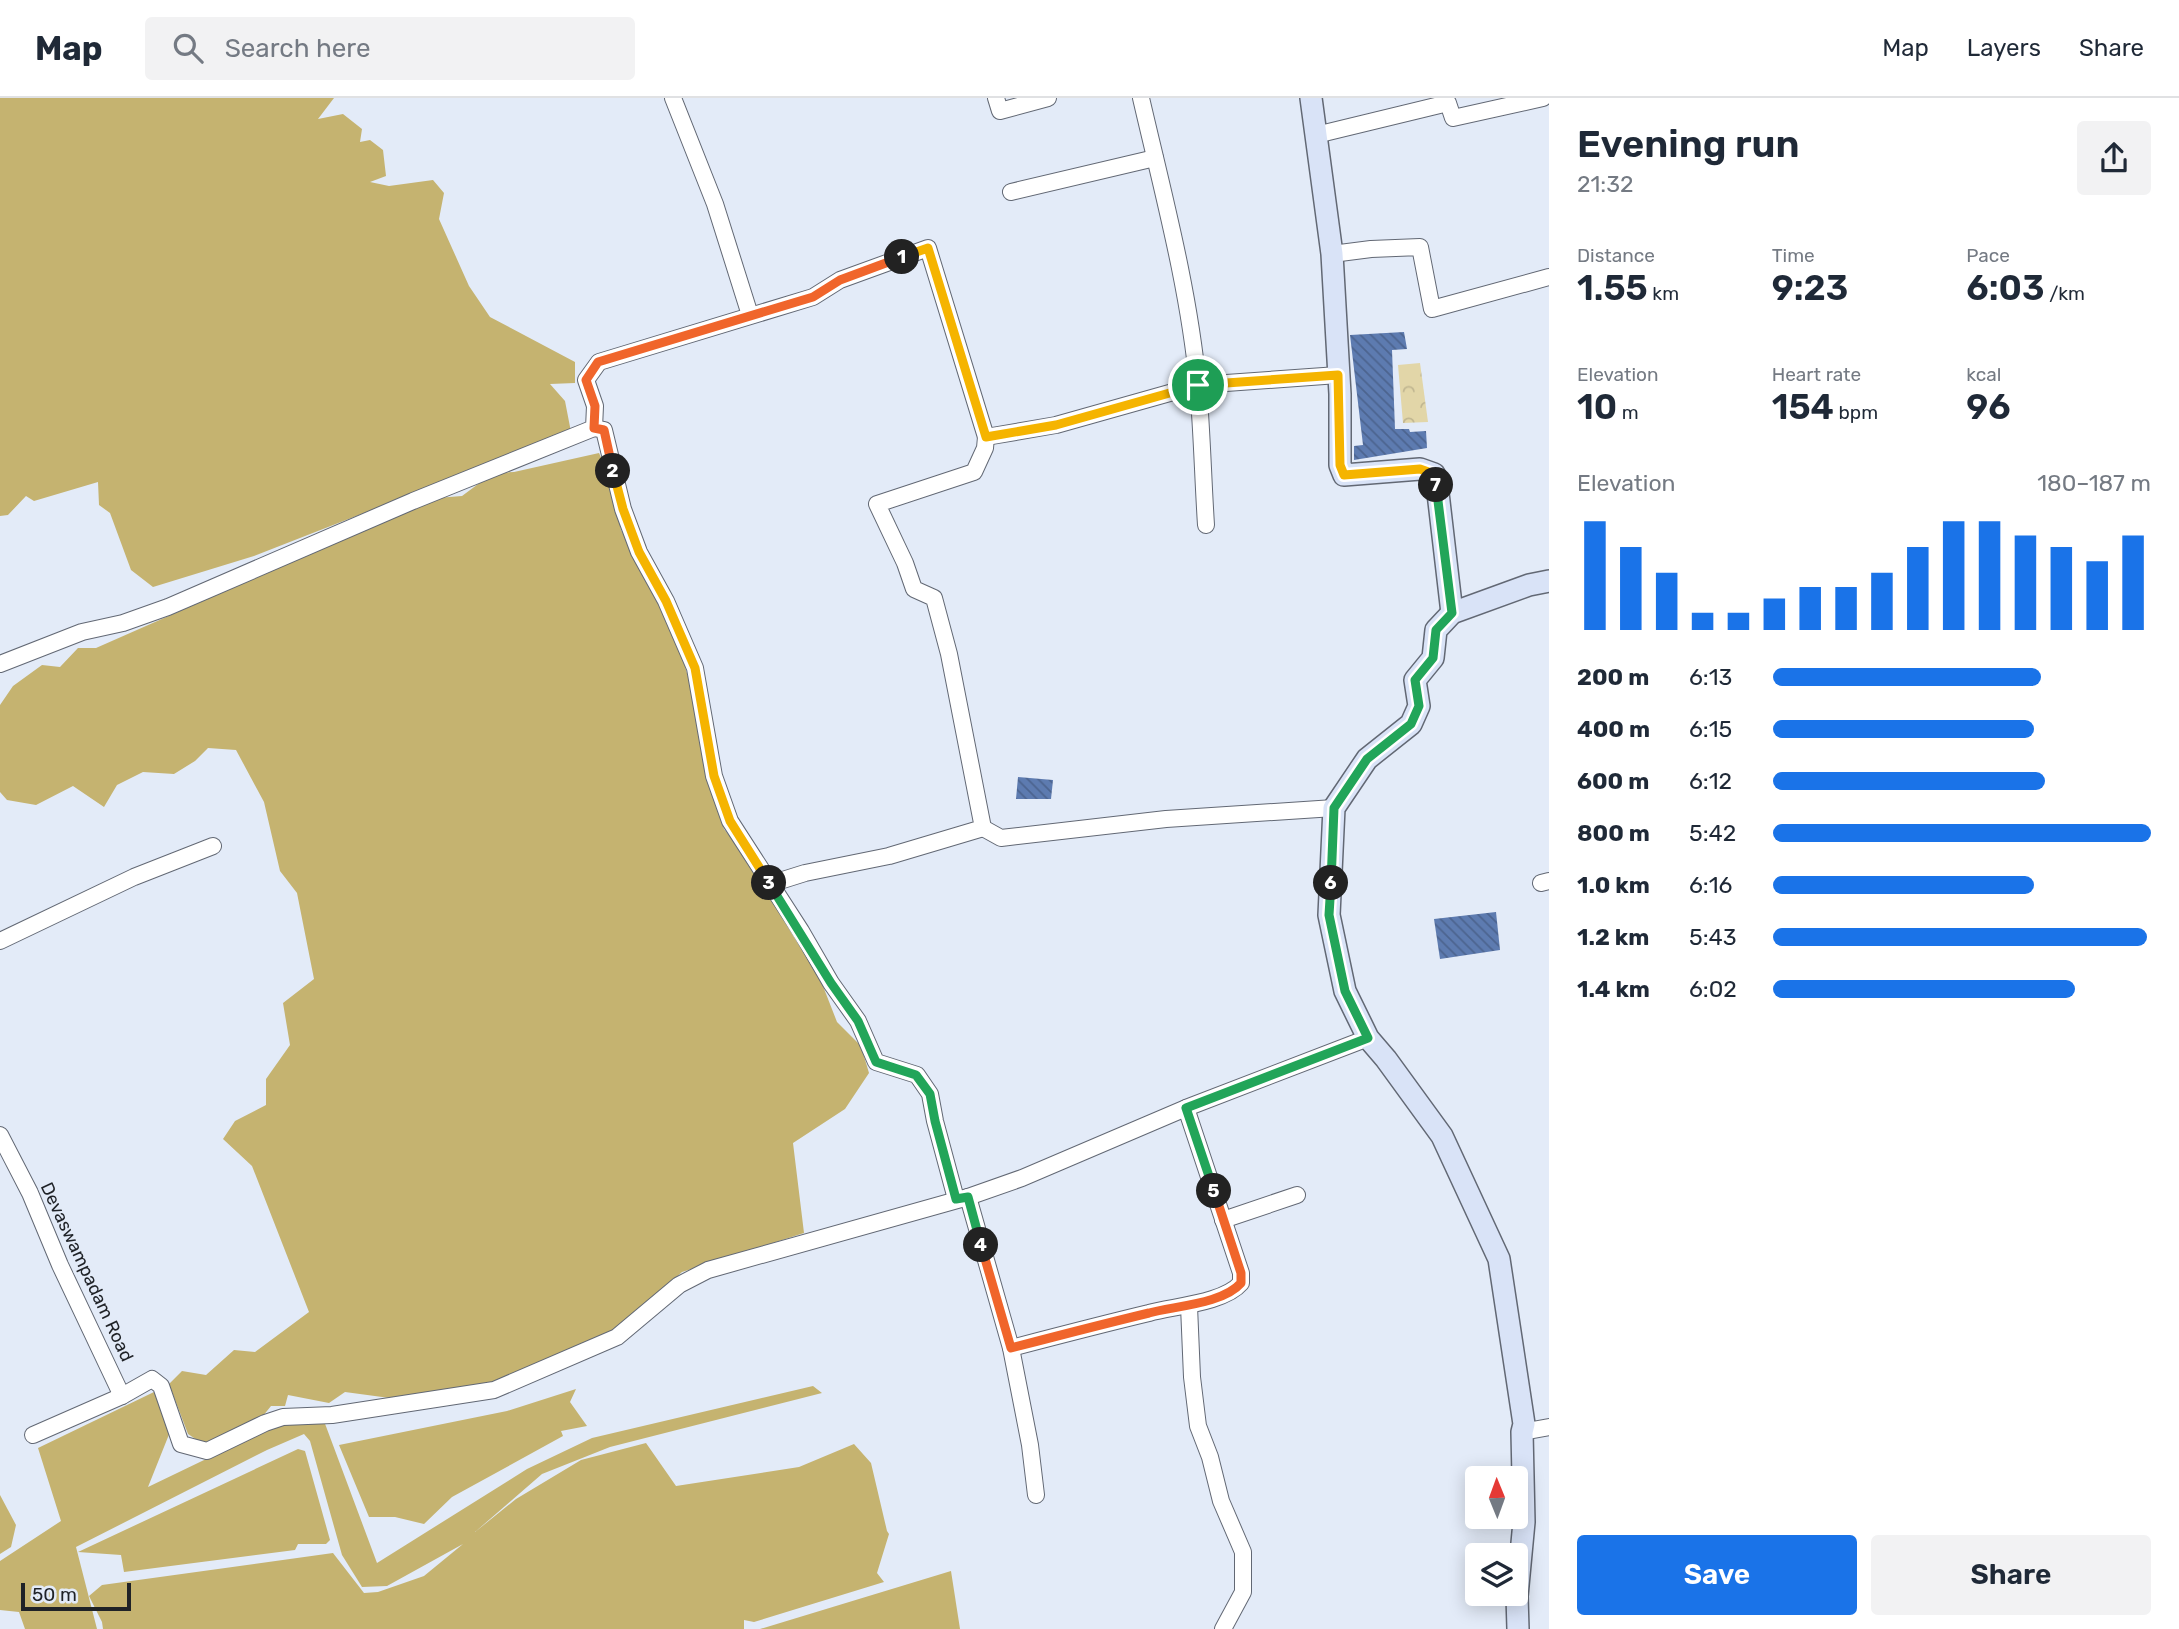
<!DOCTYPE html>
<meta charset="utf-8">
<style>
body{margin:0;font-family:Rubik,sans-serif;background:#f2f2f3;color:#1f2937;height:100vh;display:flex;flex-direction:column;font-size:26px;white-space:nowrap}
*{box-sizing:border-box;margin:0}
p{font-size:23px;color:#747a83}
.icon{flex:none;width:38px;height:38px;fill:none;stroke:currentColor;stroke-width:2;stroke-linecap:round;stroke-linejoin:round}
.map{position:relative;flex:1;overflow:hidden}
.side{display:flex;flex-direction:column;background:#fff;width:630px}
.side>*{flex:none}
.needle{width:46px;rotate:359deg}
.fabs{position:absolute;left:1465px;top:1368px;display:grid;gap:14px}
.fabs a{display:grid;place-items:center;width:63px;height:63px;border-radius:7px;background:#fff;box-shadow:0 4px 18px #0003;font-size:35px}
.scale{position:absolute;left:21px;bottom:18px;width:110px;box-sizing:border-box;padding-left:7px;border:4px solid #1f2227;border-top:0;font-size:19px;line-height:24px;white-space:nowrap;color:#1f2227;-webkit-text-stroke:5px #e3ebf8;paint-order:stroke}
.pin{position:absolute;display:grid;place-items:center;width:60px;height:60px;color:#fff;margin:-30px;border:4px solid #fff;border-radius:50%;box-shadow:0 2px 7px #0007}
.km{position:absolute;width:35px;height:35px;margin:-18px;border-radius:50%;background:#222;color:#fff;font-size:19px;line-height:35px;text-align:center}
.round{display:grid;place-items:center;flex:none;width:74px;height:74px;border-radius:7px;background:#f2f2f3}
.overview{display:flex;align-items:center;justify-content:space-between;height:119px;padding:0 28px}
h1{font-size:38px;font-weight:600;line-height:52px}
.metrics{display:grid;grid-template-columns:repeat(3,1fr);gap:10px;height:119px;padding:7px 28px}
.metrics div{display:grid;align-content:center}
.metrics b{font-size:35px;font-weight:600}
.metrics small{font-size:19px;font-weight:400}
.metrics p{font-size:19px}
.chart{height:196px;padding:14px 28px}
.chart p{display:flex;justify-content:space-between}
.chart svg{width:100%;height:126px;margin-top:7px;stroke:#1a73e8;stroke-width:6}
.primary-button{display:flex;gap:14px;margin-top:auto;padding:14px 28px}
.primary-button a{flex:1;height:80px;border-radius:7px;background:#1a73e8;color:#fff;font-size:28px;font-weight:600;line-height:80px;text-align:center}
.primary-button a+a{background:#f2f2f3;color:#1f2937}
ul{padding:0 28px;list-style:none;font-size:23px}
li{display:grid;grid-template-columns:112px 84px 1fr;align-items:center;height:52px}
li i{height:18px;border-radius:9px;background:#1a73e8}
header{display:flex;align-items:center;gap:42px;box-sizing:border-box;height:98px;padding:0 35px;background:#fff;border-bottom:2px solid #e0e1e3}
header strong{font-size:33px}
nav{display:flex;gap:38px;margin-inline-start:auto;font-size:24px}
.search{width:490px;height:63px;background:#f2f2f3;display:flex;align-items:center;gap:18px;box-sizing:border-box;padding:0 24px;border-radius:7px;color:#747a83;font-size:26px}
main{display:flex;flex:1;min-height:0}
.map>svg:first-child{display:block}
</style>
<header>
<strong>Map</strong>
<div class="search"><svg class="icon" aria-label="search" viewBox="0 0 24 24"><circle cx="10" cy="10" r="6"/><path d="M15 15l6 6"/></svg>Search here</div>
<nav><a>Map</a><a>Layers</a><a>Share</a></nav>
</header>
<main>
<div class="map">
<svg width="1549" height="1531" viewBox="0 0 1549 1531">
<defs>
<pattern id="forest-crowns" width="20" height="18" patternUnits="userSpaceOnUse" patternTransform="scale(1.75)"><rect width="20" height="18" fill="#e2d6a8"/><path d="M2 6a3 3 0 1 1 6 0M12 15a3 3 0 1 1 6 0" fill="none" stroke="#c1b791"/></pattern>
<pattern id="building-back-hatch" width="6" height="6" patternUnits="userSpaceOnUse" patternTransform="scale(1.75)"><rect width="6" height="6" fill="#5d7bb0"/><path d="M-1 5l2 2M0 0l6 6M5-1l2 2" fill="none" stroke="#4c648f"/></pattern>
</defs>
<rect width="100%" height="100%" fill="#e3ebf8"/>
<!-- forest -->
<path fill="url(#forest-crowns)" d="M1420 265 1428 324 1403 325 1398 267Z"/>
<!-- water -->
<g fill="#c5b370">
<path d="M0 0H334L318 21 343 16 362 31 360 44 370 42 383 52 386 78 370 84 389 88 433 82 444 95 439 121 469 188 490 219 575 264V285L550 286 565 303 571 334 254 458 153 489 131 472 110 415 99 407 98 384 34 403 26 398 8 417 0 418Z"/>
<path d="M599 355 611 381 621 432 675 533 694 600 709 687 724 731 739 750 821 883 837 924 861 948 869 975 845 1011 793 1045 804 1135 682 1174 608 1240 488 1291 397 1301 345 1294 329 1305 288 1297 285 1308H271L254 1329 210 1345 200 1344 188 1336 169 1286 182 1273 206 1277 234 1252 255 1254 309 1214 252 1068 223 1041 235 1023 266 1007V981L290 947 283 905 314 881 297 795 280 773 264 704 236 652 208 650 195 663 174 676 143 674 117 687 104 709 73 688 36 707 7 702 0 694V607L13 588 42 567 60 569 78 550H96L437 400 462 398 493 375 514 374Z"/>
<path d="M813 1288 822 1295 610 1349 542 1376 475 1434 516 1401 581 1362 646 1345 676 1388 799 1369 854 1346 871 1365 887 1433 889 1436 877 1475 884 1484 754 1524 744 1522V1531H103L102 1524 89 1498 102 1487 333 1455 364 1495 378 1494 424 1478 463 1446 387 1488 362 1489 342 1457 310 1343 304 1336 267 1352 76 1449 97 1531H25L19 1514 0 1512V1463L61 1423 38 1350 154 1294 172 1329 148 1389 285 1323H324L377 1465 527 1371 592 1340Z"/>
<path d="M576 1291 570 1304 587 1328 561 1333 563 1338 452 1399 424 1426 395 1419H369L339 1347 507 1313Z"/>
<path d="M298 1351 305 1353 330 1442 326 1446H298L295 1452 124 1474 121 1457 78 1454Z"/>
<path d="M0 1397 16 1427 11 1449 0 1456Z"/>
<path d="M951 1473 960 1531H760Z"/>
</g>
<!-- building -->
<g fill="url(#building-back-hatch)">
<path d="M1404 234 1407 251 1392 252 1395 331H1409L1410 334 1426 333 1427 350 1354 362V348L1363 347 1350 237Z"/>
<path d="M1018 679 1053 682 1051 701H1016Z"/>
<path d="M1496 814 1500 852 1440 861 1434 821Z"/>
</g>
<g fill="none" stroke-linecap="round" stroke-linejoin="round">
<!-- street casing -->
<g stroke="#626874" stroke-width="18">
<g id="street">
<path d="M673 0 715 106 750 217"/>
<path d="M996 0 1000 13 1048 0"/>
<path d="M1141 0C1163 95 1189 191 1198 288 1202 334 1203 381 1206 427"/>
<path d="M1316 37 1448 5 1453 20 1543 0"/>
<path d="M1011 94 1155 60"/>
<path d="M1332 156 1371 151 1420 149 1432 211 1549 179"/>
<path d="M594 330 604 332 623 411 639 454 666 503 695 570 714 678 730 723 801 833 831 885 858 923 876 964 917 977 930 996 935 1023 956 1101"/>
<path d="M0 566 82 534 123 525 168 509 413 403 594 330 595 308 586 282 599 264 813 199 840 182 928 150 986 339 1056 327 1198 287 1338 277"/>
<path d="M983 730 1001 740 1166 721 1334 710"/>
<path d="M1541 785 1549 783"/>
<path d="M770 786 805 775 889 758 983 730 949 556 934 500 914 491 905 465 877 406 974 374 985 350 986 339"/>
<path d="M0 843 134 779 213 748"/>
<path d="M0 1037 30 1095 60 1167 122 1298 152 1281 161 1288 181 1346 207 1353 265 1325 283 1319 332 1317 494 1292 617 1239 679 1187 708 1172 968 1099 1022 1080 1186 1010 1368 940"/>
<path d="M968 1099 1011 1250 1030 1347 1036 1397"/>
<path d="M1223 1122 1297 1097"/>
<path d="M1189 1208 1192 1279 1198 1328 1210 1359 1221 1403 1243 1454V1494L1223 1531"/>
<path d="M1011 1250C1057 1238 1103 1226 1149 1215 1174 1208 1224 1205 1241 1185V1175L1186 1010"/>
<path d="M1522 1334 1549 1329"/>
<path d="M33 1337 122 1298"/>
</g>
</g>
<!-- secondary casing -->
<g stroke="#626874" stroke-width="24">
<g id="secondary">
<path d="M1311 0 1332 156 1340 296V367L1344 377 1420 371 1434 376 1438 395 1452 515"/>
<path d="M1518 1531 1517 1498 1524 1424 1522 1334 1524 1326 1499 1161 1442 1038 1386 961 1368 940 1345 893 1329 817 1334 710 1367 661 1411 626 1419 608 1415 582 1433 560 1436 532 1452 515 1529 487 1549 483"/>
</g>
</g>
<!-- street -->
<use href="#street" stroke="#fff" stroke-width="16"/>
<!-- secondary -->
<use href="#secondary" stroke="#d9e3f7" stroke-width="21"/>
</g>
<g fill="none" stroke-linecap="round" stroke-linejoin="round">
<!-- split-1 casing -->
<g stroke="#fff" stroke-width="14">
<path id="split-1" d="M902 159 928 150 986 339 1056 327 1198 287"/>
</g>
<!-- split-2 casing -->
<g stroke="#fff" stroke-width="14">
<path id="split-2" d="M613 373 604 332 594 330 595 308 586 282 598 264 813 199 840 182 902 159"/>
</g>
<!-- split-3 casing -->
<g stroke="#fff" stroke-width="14">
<path id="split-3" d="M613 373 623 411 639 454 666 503 695 570 714 678 730 723 769 785"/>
</g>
<!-- split-4 casing -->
<g stroke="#fff" stroke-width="14">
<path id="split-4" d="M769 785 831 885 858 923 876 964 916 977 930 996 935 1023 956 1101 968 1099 981 1147"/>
</g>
<!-- split-5 casing -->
<g stroke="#fff" stroke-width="14">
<path id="split-5" d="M981 1147 1011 1250C1057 1238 1103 1226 1149 1215 1174 1208 1223 1206 1241 1185V1175L1214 1093"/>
</g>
<!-- split-6 casing -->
<g stroke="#fff" stroke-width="14">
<path id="split-6" d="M1214 1093 1186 1010 1368 940 1345 893 1329 817 1331 785"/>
</g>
<!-- split-7 casing -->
<g stroke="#fff" stroke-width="14">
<path id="split-7" d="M1331 785 1334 710 1367 661 1411 626 1419 608 1415 582 1433 560 1436 532 1452 515 1436 387"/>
</g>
<!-- split-8 casing -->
<g stroke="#fff" stroke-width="14">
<path id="split-8" d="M1198 287 1338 277 1340 367 1344 377 1420 371 1434 376 1436 387"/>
</g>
<!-- split-1 -->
<use href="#split-1" stroke="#f5b400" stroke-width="9"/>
<!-- split-2 -->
<use href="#split-2" stroke="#f0652b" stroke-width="9"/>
<!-- split-3 -->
<use href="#split-3" stroke="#f5b400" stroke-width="9"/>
<!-- split-4 -->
<use href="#split-4" stroke="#22a559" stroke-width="9"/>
<!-- split-5 -->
<use href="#split-5" stroke="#f0652b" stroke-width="9"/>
<!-- split-6 -->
<use href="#split-6" stroke="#22a559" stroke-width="9"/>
<!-- split-7 -->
<use href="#split-7" stroke="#22a559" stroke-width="9"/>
<!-- split-8 -->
<use href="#split-8" stroke="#f5b400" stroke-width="9"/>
</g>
<g text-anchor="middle" stroke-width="6" stroke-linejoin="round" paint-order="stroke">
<!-- street labels -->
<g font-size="18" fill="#1f2227" stroke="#e3ebf8">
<text transform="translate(87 1174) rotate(65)" y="6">Devaswampadam Road</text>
</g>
</g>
</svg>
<div class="fabs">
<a><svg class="needle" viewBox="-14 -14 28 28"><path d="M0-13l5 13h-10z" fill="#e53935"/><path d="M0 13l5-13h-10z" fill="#747a83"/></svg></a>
<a><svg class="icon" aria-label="layers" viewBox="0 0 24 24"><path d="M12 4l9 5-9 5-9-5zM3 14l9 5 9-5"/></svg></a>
</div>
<div class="scale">50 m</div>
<div class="pin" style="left:1198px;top:287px;background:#1e9e55"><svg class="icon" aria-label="arrive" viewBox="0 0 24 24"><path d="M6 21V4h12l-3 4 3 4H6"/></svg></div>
<b class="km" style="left:902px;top:159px">1</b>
<b class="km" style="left:613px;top:373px">2</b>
<b class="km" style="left:769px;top:785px">3</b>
<b class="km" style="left:981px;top:1147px">4</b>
<b class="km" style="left:1214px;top:1093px">5</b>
<b class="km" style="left:1331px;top:785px">6</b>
<b class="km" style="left:1436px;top:387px">7</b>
</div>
<section class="side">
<div class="overview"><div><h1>Evening run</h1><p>21:32</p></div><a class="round"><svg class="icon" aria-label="share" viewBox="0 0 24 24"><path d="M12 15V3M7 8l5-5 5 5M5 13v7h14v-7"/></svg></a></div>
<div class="metrics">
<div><p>Distance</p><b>1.55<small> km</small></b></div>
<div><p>Time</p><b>9:23</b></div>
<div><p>Pace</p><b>6:03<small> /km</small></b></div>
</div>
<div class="metrics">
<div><p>Elevation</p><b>10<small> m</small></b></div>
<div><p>Heart rate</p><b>154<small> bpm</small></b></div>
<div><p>kcal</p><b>96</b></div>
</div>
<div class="chart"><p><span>Elevation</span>180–187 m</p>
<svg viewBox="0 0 160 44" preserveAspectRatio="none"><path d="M5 44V6M15 44V15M25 44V24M35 44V38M45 44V38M55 44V33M65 44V29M75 44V29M85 44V24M95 44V15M105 44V6M115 44V6M125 44V11M135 44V15M145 44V20M155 44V11"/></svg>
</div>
<ul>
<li><b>200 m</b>6:13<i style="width:71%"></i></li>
<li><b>400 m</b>6:15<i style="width:69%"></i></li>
<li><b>600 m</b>6:12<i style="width:72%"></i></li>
<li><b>800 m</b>5:42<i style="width:100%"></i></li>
<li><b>1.0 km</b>6:16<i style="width:69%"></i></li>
<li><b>1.2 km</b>5:43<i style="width:99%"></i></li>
<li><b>1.4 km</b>6:02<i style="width:80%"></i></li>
</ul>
<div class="primary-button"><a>Save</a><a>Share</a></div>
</section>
</main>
